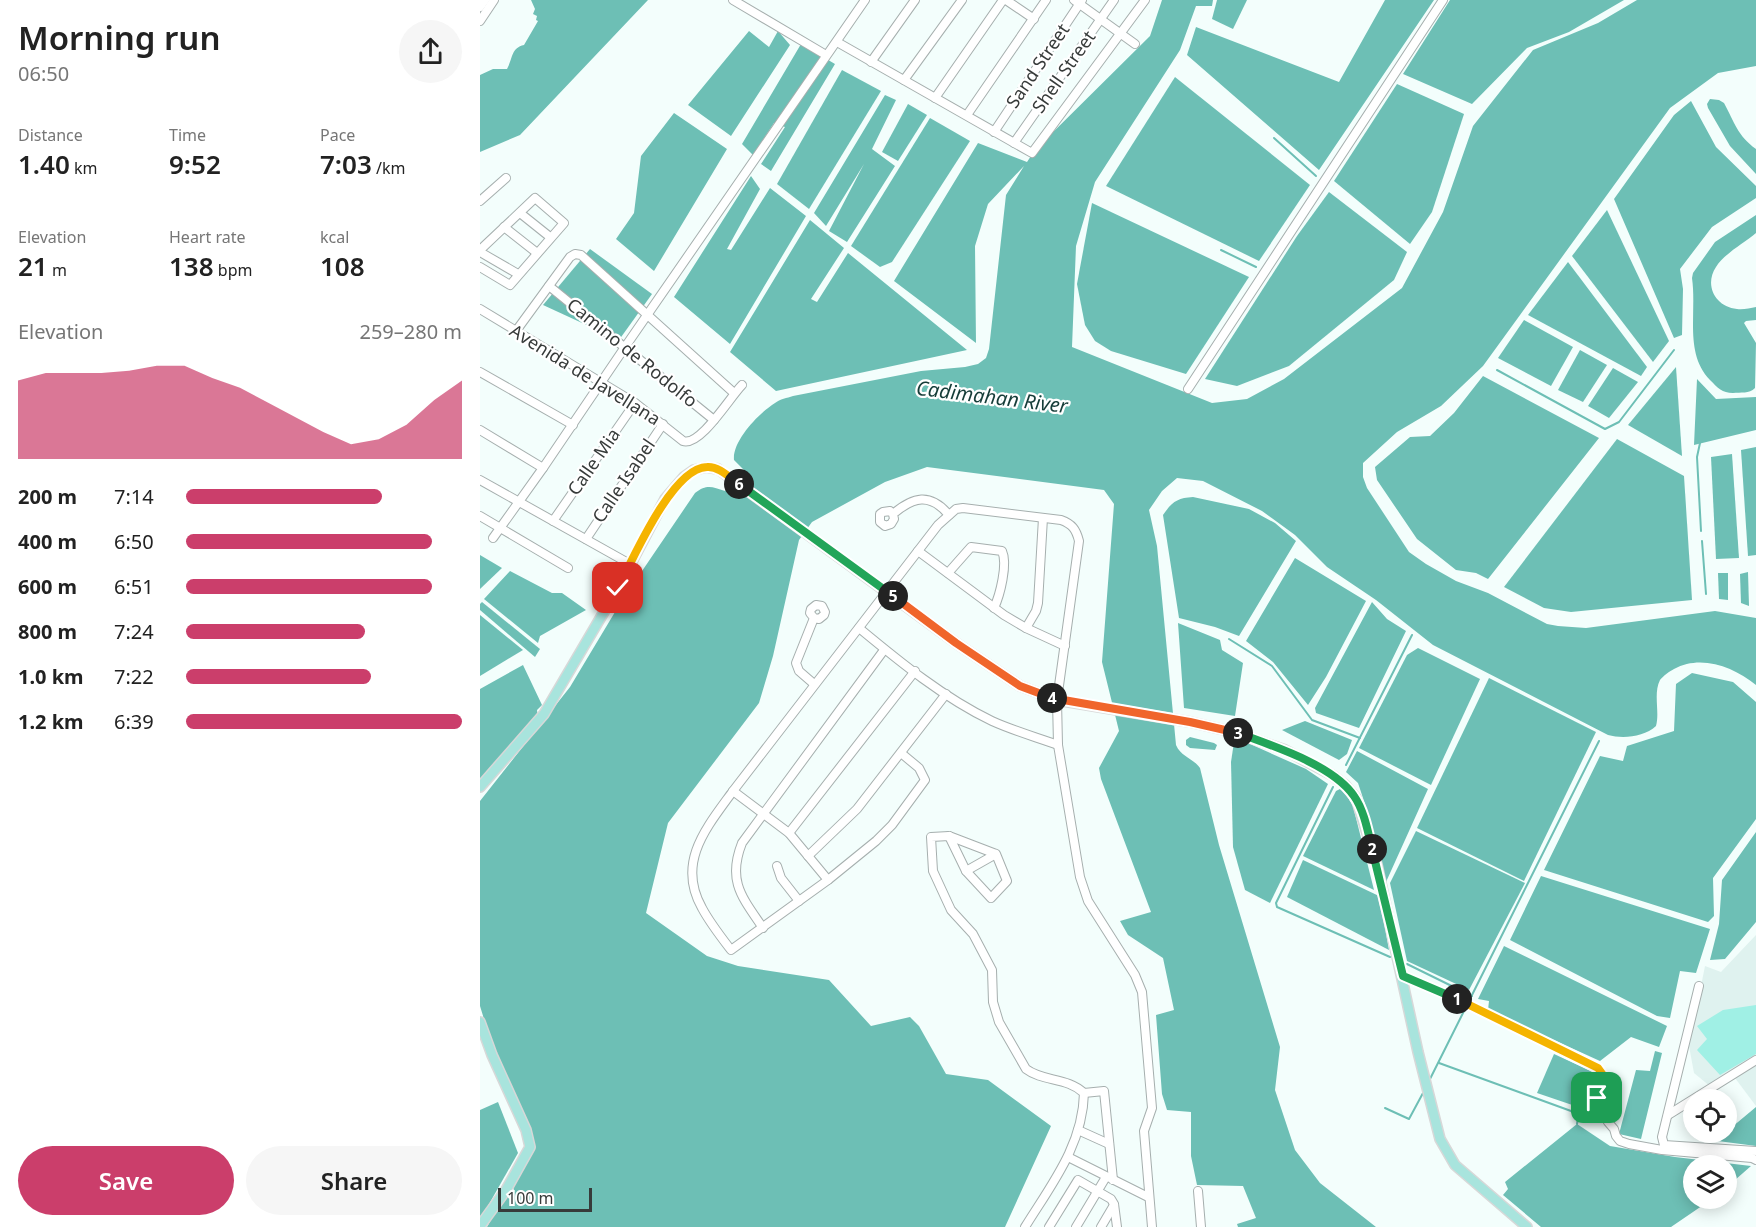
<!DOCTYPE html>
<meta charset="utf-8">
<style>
body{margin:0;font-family:"Noto Sans",sans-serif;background:#f6f6f6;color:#222;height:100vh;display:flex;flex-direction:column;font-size:22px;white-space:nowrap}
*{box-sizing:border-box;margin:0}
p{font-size:20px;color:#767676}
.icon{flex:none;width:33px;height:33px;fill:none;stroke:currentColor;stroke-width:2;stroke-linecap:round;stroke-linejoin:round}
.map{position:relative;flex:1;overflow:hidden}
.panel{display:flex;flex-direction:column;background:#fff;width:480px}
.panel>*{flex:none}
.fabs{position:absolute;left:1203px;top:1089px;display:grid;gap:12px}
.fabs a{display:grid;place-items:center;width:54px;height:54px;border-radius:50%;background:#fff;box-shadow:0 3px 15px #0003;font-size:30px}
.scale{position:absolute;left:18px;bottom:15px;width:94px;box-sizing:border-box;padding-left:6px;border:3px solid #373b3a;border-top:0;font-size:16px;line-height:21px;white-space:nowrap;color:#373b3a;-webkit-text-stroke:4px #fff;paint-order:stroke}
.pin{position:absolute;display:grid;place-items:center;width:51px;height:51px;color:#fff;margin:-26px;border-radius:12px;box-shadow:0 3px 9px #0006}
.km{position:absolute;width:30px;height:30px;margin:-15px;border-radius:50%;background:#222;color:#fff;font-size:16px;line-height:30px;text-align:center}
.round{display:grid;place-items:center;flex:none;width:63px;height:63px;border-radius:32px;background:#f6f6f6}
.headline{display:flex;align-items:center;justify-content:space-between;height:102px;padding:0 18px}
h1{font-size:33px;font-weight:600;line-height:45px}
.metrics{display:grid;grid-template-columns:repeat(3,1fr);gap:9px;height:102px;padding:6px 18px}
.metrics div{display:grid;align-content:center}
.metrics b{font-size:26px;font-weight:600}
.metrics small{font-size:16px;font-weight:400}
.metrics p{font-size:16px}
.chart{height:168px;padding:12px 18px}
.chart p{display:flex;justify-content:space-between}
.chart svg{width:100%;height:108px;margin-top:6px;fill:#cb3e6b;opacity:.7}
.button{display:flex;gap:12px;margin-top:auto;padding:12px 18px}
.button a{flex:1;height:69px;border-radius:36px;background:#cb3e6b;color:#fff;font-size:24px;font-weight:600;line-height:69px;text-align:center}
.button a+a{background:#f6f6f6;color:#222}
ul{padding:0 18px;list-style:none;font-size:20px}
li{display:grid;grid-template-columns:96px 72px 1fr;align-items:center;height:45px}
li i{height:15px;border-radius:8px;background:#cb3e6b}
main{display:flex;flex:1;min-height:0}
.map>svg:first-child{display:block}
</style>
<main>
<section class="panel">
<div class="headline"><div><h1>Morning run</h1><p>06:50</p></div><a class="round"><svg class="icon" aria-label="share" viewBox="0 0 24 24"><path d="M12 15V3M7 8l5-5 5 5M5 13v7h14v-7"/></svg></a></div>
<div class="metrics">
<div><p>Distance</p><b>1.40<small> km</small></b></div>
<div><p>Time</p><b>9:52</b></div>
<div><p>Pace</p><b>7:03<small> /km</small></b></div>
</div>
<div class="metrics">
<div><p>Elevation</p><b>21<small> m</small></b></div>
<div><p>Heart rate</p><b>138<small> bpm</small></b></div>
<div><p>kcal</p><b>108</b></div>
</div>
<div class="chart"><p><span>Elevation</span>259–280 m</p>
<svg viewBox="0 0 160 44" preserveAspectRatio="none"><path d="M0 44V12L10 9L20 9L30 9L40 8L50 6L60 6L70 11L80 15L90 21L100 27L110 33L120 38L130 36L140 30L150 20L160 12V44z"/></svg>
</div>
<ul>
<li><b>200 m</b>7:14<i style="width:71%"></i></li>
<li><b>400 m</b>6:50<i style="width:89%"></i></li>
<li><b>600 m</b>6:51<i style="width:89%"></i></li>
<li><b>800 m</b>7:24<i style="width:65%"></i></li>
<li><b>1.0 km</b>7:22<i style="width:67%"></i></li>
<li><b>1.2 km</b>6:39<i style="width:100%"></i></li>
</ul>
<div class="button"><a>Save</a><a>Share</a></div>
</section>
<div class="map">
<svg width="1276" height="1227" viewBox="0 0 1276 1227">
<rect width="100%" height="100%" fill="#f3fefc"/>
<!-- built -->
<path fill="#dff2ef" d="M1276 935V1106L1252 1074 1231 1087 1214 1073 1209 1046 1225 966 1241 972Z"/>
<!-- green -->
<path fill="#a0f0e5" d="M1276 1005V1054L1240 1075 1217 1050 1227 1039 1217 1026 1243 1010Z"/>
<!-- water -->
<g fill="#6dbfb5">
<path d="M51 0H168L40 135 0 152V75L13 69H27C33 58 31 48 44 45L58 21 56 20 57 16 53 14 55 9Z"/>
<path d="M682 0H733L732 6H716L700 50 615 182 596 246 592 347 732 403 767 399 804 379 922 288 963 212 993 126 1053 50 1118 23 1157 0H1276V66L1238 73 1190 108 1003 366 961 406 917 432 883 463V477L887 488 929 552 946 564 976 581 1008 593 1067 624 1078 626 1106 628 1235 611 1276 618V685C1254 667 1221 654 1194 669 1190 671 1183 676 1180 680 1173 694 1180 712 1176 726 1164 737 1143 739 1128 735L953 645 896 600 847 567 815 535 782 511 723 481 697 478 682 491 669 510 677 546 696 745C701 757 713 758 720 768L739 845 800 1047 795 1090 815 1150 840 1183 896 1227H758L757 1224 776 1218 763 1186 717 1185 711 1156V1112L687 1110 682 1094 676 1015 694 1010 683 958 648 935 640 921 671 912 621 779 619 768 639 731 622 662 634 504 624 490 447 467 405 482 332 522 319 540 293 656 279 703 188 823 166 913 227 956 258 966 349 980 391 1026 430 1017 439 1026 466 1074 508 1080 571 1126 525 1227H7L54 1142 15 1055 0 1006V801L90 687 141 602 215 493C227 484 232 487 245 491L254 481 265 474V471L254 460C252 441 279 413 295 403 300 399 307 398 313 396L441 371 485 367 498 364 506 358 509 349 526 195 544 166 508 204 495 246 496 343 414 281 498 143 547 162 555 150 670 36Z"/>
<path d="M737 0H767L753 29 732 19Z"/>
<path d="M905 0H954L839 170 707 55 716 27 859 82Z"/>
<path d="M970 0H1144L1089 32 1047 48 992 104 923 74Z"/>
<path d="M269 31 289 47 298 31 310 45 251 136 208 105Z"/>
<path d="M321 44 355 64 291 171 281 164 305 127 294 123 273 155 262 144Z"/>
<path d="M362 70 401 91 329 209 297 184Z"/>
<path d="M695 77 830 185 779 261 626 186Z"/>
<path d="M917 84 984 114 952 212 930 244 854 181Z"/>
<path d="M405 95 416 100 392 149 415 166 367 242 349 231 384 164 346 226 334 213Z"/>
<path d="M1230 99 1239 100 1244 103C1255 123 1257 135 1276 149V174L1250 146 1228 108 1227 104Z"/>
<path d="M1211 101 1236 147 1276 186V198L1232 227 1200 269 1203 289 1202 335 1194 338 1134 199 1194 115Z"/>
<path d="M428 104 447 115 418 161 402 152Z"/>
<path d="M194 113 247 149 174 271 136 239 154 213 161 156Z"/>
<path d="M450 118 490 141 412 262 400 267 371 246Z"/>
<path d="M271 176 280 189 247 249 251 250 290 188 326 216 250 344 194 297Z"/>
<path d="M849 192 927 252 914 280 809 366 757 386 725 379 817 236Z"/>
<path d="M612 203 769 277 706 374 631 351 615 341 605 325 597 284Z"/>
<path d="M1127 210 1189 341 1173 362 1092 256Z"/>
<path d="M1276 215V233C1264 243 1244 254 1236 267 1224 285 1235 307 1257 309 1263 310 1270 308 1276 307V320L1266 321 1264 323 1276 343 1275 388C1269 394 1261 392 1253 393 1242 393 1238 388 1230 380 1204 353 1217 313 1212 278L1213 273 1235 242Z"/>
<path d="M330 220 364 248 331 299 337 302 368 253 487 350 296 391 250 352Z"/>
<path d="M110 249 172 294 139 340 63 305Z"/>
<path d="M1088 262 1167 367 1161 376 1048 315Z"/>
<path d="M1044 320 1093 347 1071 386 1018 358Z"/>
<path d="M1100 350 1127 365 1103 402 1078 390Z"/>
<path d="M1196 367 1202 456 1148 425Z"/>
<path d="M1133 368 1158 382 1129 418 1108 406Z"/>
<path d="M1003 376 1119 438 1008 579 996 573 976 570 937 539 897 480 895 467 930 437 950 436 974 413Z"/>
<path d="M1217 379 1236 399 1276 397V430L1214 445Z"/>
<path d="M1137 439 1204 476 1212 600 1091 612 1064 608 1024 587Z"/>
<path d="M1276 447V555L1268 556 1261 450Z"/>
<path d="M1252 454 1259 558 1236 559 1231 457Z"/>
<path d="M713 497 769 509 795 523 816 541 759 636 735 627 699 618 683 515C692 502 697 498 713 497Z"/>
<path d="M0 555 22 568 0 589Z"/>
<path d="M815 558 886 601 846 677 828 705 793 662 766 641Z"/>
<path d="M30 571 72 593H82L106 610 60 636 58 643 4 599Z"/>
<path d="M1268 572 1269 606 1261 603 1260 574Z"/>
<path d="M1238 573H1248V600L1239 599Z"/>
<path d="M2 602 60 649 55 657 0 610V604Z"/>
<path d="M892 602 907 619 926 631 879 728 836 713 835 708Z"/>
<path d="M0 615 43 650 0 676Z"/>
<path d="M698 623 740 640 742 650 763 663 755 716 704 708Z"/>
<path d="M938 648 1000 679 951 785 879 748 927 655Z"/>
<path d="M43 665 62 705 57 710 58 719 0 786V689Z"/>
<path d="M1212 673 1253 682 1276 702V819L1233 878 1234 916 1228 922 1064 870 1120 756 1143 761 1147 746 1194 731 1196 684Z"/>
<path d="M1009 678 1116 732 1044 881 937 828Z"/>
<path d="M825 721 872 740 867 754 859 760 802 730Z"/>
<path d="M710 737 734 743 737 745 735 750 710 748 706 745V740Z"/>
<path d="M761 740 826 769 848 784 790 903 765 890 753 847 751 762 754 742Z"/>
<path d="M877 751 948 789 906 882 890 819 878 783 866 772Z"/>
<path d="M862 788 873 806 894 890 823 856 856 791Z"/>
<path d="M936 831 1045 883 989 990 927 961 910 883Z"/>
<path d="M1276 832V922L1245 959 1230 960 1239 924 1242 880Z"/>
<path d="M823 860 899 896 909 950 807 897Z"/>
<path d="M1061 876 1230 929 1216 973 1200 971 1190 1018 1177 1016 1030 940Z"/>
<path d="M1024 946 1187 1026 1179 1047 1151 1037 1120 1061 1008 1010 1009 1001 998 999Z"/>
<path d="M1175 1051 1182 1053 1161 1139 1139 1134 1156 1070 1170 1071Z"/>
<path d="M1074 1054 1113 1072 1117 1080 1104 1109 1057 1093Z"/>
<path d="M18 1102 38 1153 0 1220V1110Z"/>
<path d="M1276 1107V1146L1215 1138 1233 1133 1246 1132 1247 1128 1252 1127Z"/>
<path d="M1097 1124 1130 1146 1195 1157 1271 1166 1247 1187 1246 1166H1214V1198L1232 1199 1191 1227H1061L1023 1195 1028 1189 1025 1182Z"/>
</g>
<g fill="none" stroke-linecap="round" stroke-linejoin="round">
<!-- stream -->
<g stroke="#6dbfb5" stroke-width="2">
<path d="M794 138 836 176"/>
<path d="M741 250 776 267"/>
<path d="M1017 370 1125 429 1139 422 1194 350"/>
<path d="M1220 443 1217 457 1221 531"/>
<path d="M1222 541 1226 594"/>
<path d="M749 639 792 666 832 720 880 738"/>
<path d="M866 765 932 635"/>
<path d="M853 787 796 903 797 907 910 957"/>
<path d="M927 964 992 996"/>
<path d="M989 1001 1119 741"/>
<path d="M959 1063 1091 1111 1098 1117 1097 1124"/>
<path d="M950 1079 986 1007"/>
<path d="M905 1108 929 1119 943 1093"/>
</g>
<!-- minor casing -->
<g stroke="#a6afae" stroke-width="10">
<g id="minor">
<path d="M253 0 346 55"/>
<path d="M526 0 554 19"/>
<path d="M594 0 655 44"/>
<path d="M0 7 5 0"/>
<path d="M0 21 14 0"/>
<path d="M357 42 552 153 665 0"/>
<path d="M391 62 435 0"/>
<path d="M424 80 482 0"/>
<path d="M455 98 523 0"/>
<path d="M487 115 566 0"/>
<path d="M514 132 602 0"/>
<path d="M534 143 634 0"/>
<path d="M0 201 26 178"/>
<path d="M40 213 70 237"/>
<path d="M24 227 57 253"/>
<path d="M0 250 55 198 84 223 30 285 0 267"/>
<path d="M0 252 38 274"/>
<path d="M69 286 234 420"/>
<path d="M0 309 155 403 203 441C220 447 250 397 262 385"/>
<path d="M36 331 90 257 95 254 101 255 254 393"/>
<path d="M0 372 93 425"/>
<path d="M708 389 963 0"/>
<path d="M0 430 63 468"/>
<path d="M0 480 150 564"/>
<path d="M413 514 410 511 403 512 400 514V522L405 526 411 524 414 519 413 514C433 497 450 492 469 515"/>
<path d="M0 516 88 568"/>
<path d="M73 521 155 403"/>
<path d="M13 538 63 468 145 347 385 0"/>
<path d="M106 539 183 424"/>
<path d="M438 551 524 615 546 628 585 646"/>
<path d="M468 573 491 547 522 551C528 564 520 595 514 608"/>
<path d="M334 618 339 619 344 615 345 612 342 606 336 605 331 609 330 613 334 618 316 663 319 671 334 684"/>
<path d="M379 628C420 662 464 698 512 721 534 731 556 737 578 745"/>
<path d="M546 628 556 611 558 603 563 518"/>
<path d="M421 753 439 768 445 780 412 825 396 841 348 880 251 950C241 937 230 923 222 908 196 862 227 827 253 791L458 525 476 509 483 508 581 520C592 524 596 529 599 541L577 700 578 745 600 877 608 901 655 975 662 992 672 1108 664 1131 672 1227"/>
<path d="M253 791 309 833 348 880"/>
<path d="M309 833 435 671"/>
<path d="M469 836 486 871"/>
<path d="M516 854 486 871 511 898 527 881 516 854 469 836 451 837 453 871 471 910 493 934 512 970 513 1002 519 1022 546 1069C563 1082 587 1077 604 1093 603 1145 571 1185 545 1227"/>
<path d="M328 856 377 809 466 694"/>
<path d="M297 866 301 878 319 901"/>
<path d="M283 928C262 897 247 881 262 843L404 650"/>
<path d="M923 976 985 1003 1118 1068 1123 1075 1117 1098 1128 1122 1134 1129 1136 1136 1140 1141 1149 1144 1182 1150 1272 1158 1276 1160"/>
<path d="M1219 986 1182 1137 1184 1145 1276 1151"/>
<path d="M604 1093 624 1091 633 1180"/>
<path d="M1188 1115 1276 1060"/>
<path d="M598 1130 629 1144"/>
<path d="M588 1157 668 1197"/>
<path d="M718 1191 721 1227"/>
<path d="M569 1227 598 1180 631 1199 634 1204 637 1227"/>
<path d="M596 1227 626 1177"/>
<path d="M621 1227 634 1205"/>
</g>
</g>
<!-- major casing -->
<g stroke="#d7d8d8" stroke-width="12">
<g id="major">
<path d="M0 787 64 714 138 588 185 499 204 477 214 470 227 467 238 469 476 643 540 686 577 700 710 722 753 732 805 750 852 775 865 785 876 798 897 865 938 1052 960 1139 975 1165 1047 1227"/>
<path d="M0 1022 12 1055 46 1130 50 1147 26 1190 0 1226"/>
</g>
</g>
<!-- minor -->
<use href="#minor" stroke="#fff" stroke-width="8"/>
<!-- major -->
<use href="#major" stroke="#a8e4dd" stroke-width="9"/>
</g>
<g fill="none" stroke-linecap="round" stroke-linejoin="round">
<!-- split-1 casing -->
<g stroke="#fff" stroke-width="12">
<path id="split-1" d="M977 999 1118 1068 1123 1075 1117 1098"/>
</g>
<!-- split-2 casing -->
<g stroke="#fff" stroke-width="12">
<path id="split-2" d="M892 849 923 976 977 999"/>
</g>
<!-- split-3 casing -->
<g stroke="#fff" stroke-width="12">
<path id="split-3" d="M758 733C793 746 853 765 874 796 884 810 888 832 892 849"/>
</g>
<!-- split-4 casing -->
<g stroke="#fff" stroke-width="12">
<path id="split-4" d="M572 698 710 722 758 733"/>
</g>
<!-- split-5 casing -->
<g stroke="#fff" stroke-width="12">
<path id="split-5" d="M413 596 476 643 540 686 572 698"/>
</g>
<!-- split-6 casing -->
<g stroke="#fff" stroke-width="12">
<path id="split-6" d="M259 484 413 596"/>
</g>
<!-- split-7 casing -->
<g stroke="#fff" stroke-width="12">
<path id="split-7" d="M138 588C153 559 192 468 227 467 239 466 250 478 259 484"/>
</g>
<!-- split-1 -->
<use href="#split-1" stroke="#f5b400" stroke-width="8"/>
<!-- split-2 -->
<use href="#split-2" stroke="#22a559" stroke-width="8"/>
<!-- split-3 -->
<use href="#split-3" stroke="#22a559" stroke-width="8"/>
<!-- split-4 -->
<use href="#split-4" stroke="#f0652b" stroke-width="8"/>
<!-- split-5 -->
<use href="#split-5" stroke="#f0652b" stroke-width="8"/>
<!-- split-6 -->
<use href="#split-6" stroke="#22a559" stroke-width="8"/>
<!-- split-7 -->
<use href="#split-7" stroke="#f5b400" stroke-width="8"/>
</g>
<g text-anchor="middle" stroke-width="4.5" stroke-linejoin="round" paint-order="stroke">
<!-- street labels -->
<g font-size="18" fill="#373b3a" stroke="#fff">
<text transform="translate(558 66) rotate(-56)" y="6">Sand Street</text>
<text transform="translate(584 72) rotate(-55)" y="6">Shell Street</text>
<text transform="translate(152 353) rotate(39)" y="6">Camino de Rodolfo</text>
<text transform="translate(105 375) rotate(32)" y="6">Avenida de Javellana</text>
<text transform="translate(114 462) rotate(-55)" y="6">Calle Mia</text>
<text transform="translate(144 481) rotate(-56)" y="6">Calle Isabel</text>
</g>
<!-- water labels -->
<g font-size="20" font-style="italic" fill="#163d39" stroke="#fff">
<text transform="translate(512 397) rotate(7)" y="7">Cadimahan River</text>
</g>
</g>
</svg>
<div class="fabs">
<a><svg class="icon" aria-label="locate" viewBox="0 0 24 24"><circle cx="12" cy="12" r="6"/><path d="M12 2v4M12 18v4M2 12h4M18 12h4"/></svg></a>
<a><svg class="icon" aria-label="layers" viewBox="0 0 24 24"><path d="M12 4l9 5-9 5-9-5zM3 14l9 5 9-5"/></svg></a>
</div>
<div class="scale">100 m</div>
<div class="pin" style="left:1117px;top:1098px;background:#1e9e55"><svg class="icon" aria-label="arrive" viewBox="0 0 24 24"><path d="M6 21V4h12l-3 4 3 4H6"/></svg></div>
<div class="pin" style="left:138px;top:588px;background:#d93025"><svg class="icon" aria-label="check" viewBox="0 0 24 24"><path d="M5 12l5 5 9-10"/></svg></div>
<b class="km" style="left:977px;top:999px">1</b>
<b class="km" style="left:892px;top:849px">2</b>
<b class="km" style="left:758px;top:733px">3</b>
<b class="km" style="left:572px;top:698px">4</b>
<b class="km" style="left:413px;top:596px">5</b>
<b class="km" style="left:259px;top:484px">6</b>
</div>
</main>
